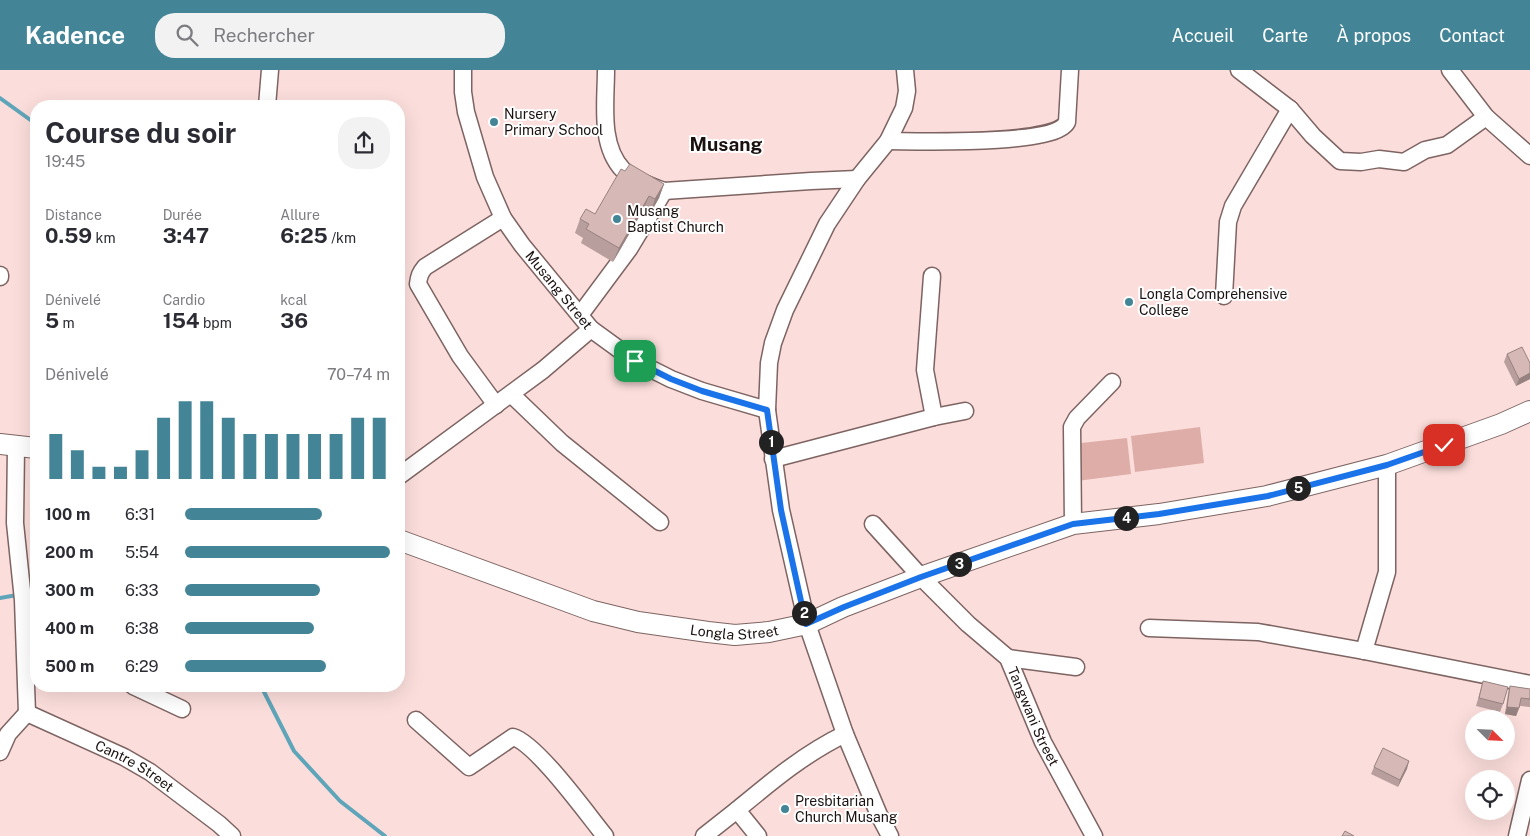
<!DOCTYPE html>
<html lang="fr">
<meta charset="utf-8">
<style>
body{margin:0;font-family:"Public Sans",sans-serif;background:#f2f2f3;color:#2b2b33;height:100vh;display:flex;flex-direction:column;font-size:19px;white-space:nowrap}
*{box-sizing:border-box;margin:0}
p{font-size:16px;color:#7c7c81}
.icon{flex:none;width:28px;height:28px;fill:none;stroke:currentColor;stroke-width:2;stroke-linecap:round;stroke-linejoin:round}
.map{position:relative;flex:1;overflow:hidden}
.drawer{position:absolute;left:30px;top:30px;width:375px;height:592px;display:flex;flex-direction:column;background:#fff;border-radius:20px;box-shadow:0 5px 20px #0002}
.drawer>*{flex:none}
.needle{width:32px;rotate:114deg}
.buttons{position:absolute;left:1465px;top:640px;display:grid;gap:10px}
.buttons a{display:grid;place-items:center;width:50px;height:50px;border-radius:50%;background:#fff;box-shadow:0 5px 20px #0002;font-size:25px}
.pin{position:absolute;display:grid;place-items:center;width:42px;height:42px;color:#fff;margin:-21px;border-radius:10px;box-shadow:0 2px 8px #0006}
.km{position:absolute;width:25px;height:25px;margin:-12px;border-radius:50%;background:#222;color:#fff;font-size:14px;line-height:25px;text-align:center}
.round{display:grid;place-items:center;flex:none;width:52px;height:52px;border-radius:20px;background:#f2f2f3}
.overview{display:flex;align-items:center;justify-content:space-between;height:85px;padding:0 15px}
h1{font-size:28px;font-weight:700;line-height:38px}
.stats{display:grid;grid-template-columns:repeat(3,1fr);gap:8px;height:85px;padding:5px 15px}
.stats div{display:grid;align-content:center}
.stats b{font-size:21px;font-weight:700}
.stats small{font-size:14px;font-weight:400}
.stats p{font-size:14px}
.chart{height:140px;padding:10px 15px}
.chart p{display:flex;justify-content:space-between}
.chart svg{width:100%;height:90px;margin-top:5px;stroke:#438597;stroke-width:6}
ul{padding:0 15px;list-style:none;font-size:16px}
li{display:grid;grid-template-columns:80px 60px 1fr;align-items:center;height:38px}
li i{height:12px;border-radius:6px;background:#438597}
header{display:flex;align-items:center;gap:30px;box-sizing:border-box;height:70px;padding:0 25px;background:#438597;color:#fff}
header strong{font-size:24px}
nav{display:flex;gap:28px;margin-inline-start:auto;font-size:18px}
.search{width:350px;height:45px;background:#f2f2f3;display:flex;align-items:center;gap:12px;box-sizing:border-box;padding:0 18px;border-radius:20px;color:#7c7c81;font-size:19px}
.map>svg:first-child{display:block}
</style>
<header>
<strong>Kadence</strong>
<div class="search"><svg class="icon" aria-label="search" viewBox="0 0 24 24"><circle cx="10" cy="10" r="6"/><path d="M15 15l6 6"/></svg>Rechercher</div>
<nav><a>Accueil</a><a>Carte</a><a>À propos</a><a>Contact</a></nav>
</header>
<div class="map">
<svg width="1530" height="766" viewBox="0 0 1530 766">
<rect width="100%" height="100%" fill="#fbdedb"/>
<!-- green -->
<g fill="#dfada8">
<path d="M1200 357 1204 393 1135 402 1131 366Z"/>
<path d="M1127 368 1131 404 1077 411 1072 374Z"/>
</g>
<g fill="none" stroke-linecap="round" stroke-linejoin="round">
<!-- stream -->
<g stroke="#5fa5b9" stroke-width="4">
<path d="M0 28 36 54"/>
<path d="M27 524 36 523"/>
<path d="M0 528 17 525"/>
<path d="M261 616 294 681 340 731 385 766"/>
</g>
<!-- minor casing -->
<g stroke="#7d6462" stroke-width="19">
<g id="minor">
<path id="s1" d="M463 0V22L466 42 485 107 503 148 522 175 591 259 635 291 671 309 702 321 767 340"/>
<path d="M606 0C606 32 599 75 623 100 633 110 651 116 664 121L811 111 857 109"/>
<path d="M1239 0 1290 39 1313 66 1340 91 1361 92 1379 89 1404 92 1425 80 1447 75 1486 47"/>
<path d="M1450 0 1486 47 1530 86"/>
<path d="M267 36 270 0"/>
<path d="M888 71C916 71 1056 76 1067 52L1070 0"/>
<path d="M0 205V207"/>
<path d="M932 206 925 300 934 347"/>
<path d="M1224 226 1228 152 1233 136 1290 39"/>
<path d="M580 245 629 179 664 121"/>
<path d="M511 324 562 373 660 452"/>
<path d="M496 335 460 286 418 214C419 206 420 203 425 197L503 148"/>
<path d="M16 377 15 453 23 530 27 643"/>
<path d="M773 389 934 347 965 341"/>
<path d="M399 406 543 300 591 259"/>
<path id="s2" d="M873 454 921 507 968 554 1008 588 1043 672 1094 766"/>
<path d="M1073 454 1072 357 1077 348 1112 312"/>
<path d="M1149 558 1258 562 1364 581 1530 614"/>
<path d="M1364 581 1387 502V395"/>
<path d="M1008 588 1076 597"/>
<path d="M133 616 182 639"/>
<path id="s3" d="M27 643 124 687 150 702 219 754 232 766"/>
<path d="M416 650 469 697 513 667C537 674 587 744 605 766"/>
<path d="M0 682 8 664 27 643"/>
<path d="M704 766 737 740"/>
<path d="M758 766 737 740C772 711 804 684 845 664"/>
<path d="M890 766 879 745 845 664 807 554 781 440 767 340 769 293 773 273 785 240 827 154 857 109 888 71 904 38 907 21 905 0"/>
<path d="M1517 766 1530 710"/>
</g>
</g>
<!-- major casing -->
<g stroke="#7d6462" stroke-width="22">
<g id="major">
<path d="M0 374 36 378"/>
<path id="s4" d="M399 470 593 541 638 552 708 562 735 565 769 562 807 554 843 537 921 507 1073 454 1159 444 1267 426 1387 395 1501 354 1530 341"/>
</g>
</g>
<!-- minor -->
<use href="#minor" stroke="#fff" stroke-width="16"/>
<!-- major -->
<use href="#major" stroke="#fff" stroke-width="20"/>
</g>
<!-- wall -->
<g fill="#b89f9d">
<path d="M625 101 664 114 659 128 650 144 643 140 613 192 581 173 583 168 575 163 580 149 595 144Z"/>
<path d="M1507 284 1530 293V309L1516 316 1504 292Z"/>
<path d="M1483 611 1503 634 1500 642 1476 636Z"/>
<path d="M1510 616 1530 619V637L1520 636 1516 646 1505 644 1508 623Z"/>
<path d="M1409 691 1398 717 1371 704 1374 697Z"/>
</g>
<!-- shaded-wall -->
<g fill="#968280">
<path d="M664 114 659 128 650 144 655 129Z"/>
<path d="M649 126 643 140 613 192 619 178Z"/>
<path d="M1530 303V309L1516 316 1519 309Z"/>
<path d="M1507 637 1519 638 1516 646 1505 644Z"/>
<path d="M1409 691 1407 699 1398 717 1400 710Z"/>
</g>
<!-- building -->
<g fill="#d6b9b7" stroke="#968280">
<path d="M630 94 664 114 655 129 649 126 619 178 586 159 589 154 580 149 586 139 595 144 621 99 625 101Z"/>
<path d="M1522 277 1530 293V303L1519 309 1507 284Z"/>
<path d="M1483 611 1508 617 1503 634 1479 628Z"/>
<path d="M1510 616 1530 619V629L1521 628 1519 638 1507 637Z"/>
<path d="M1383 678 1409 691 1400 710 1374 697Z"/>
<path d="M1345 761 1354 766H1342Z"/>
</g>
<g fill="none" stroke-linecap="round" stroke-linejoin="round">
<!-- route casing -->
<g stroke="#fff" stroke-width="10">
<path id="route" d="M635 291 671 309 702 321 767 340 781 440 806 554 844 537 921 507 1073 454 1159 444 1268 426 1387 395 1444 375"/>
</g>
<!-- route -->
<use href="#route" stroke="#1a73e8" stroke-width="6"/>
</g>
<!-- markers -->
<g fill="#438597" stroke="#fff" stroke-width="2">
<circle cx="494" cy="52" r="5"/>
<circle cx="617" cy="149" r="5"/>
<circle cx="1129" cy="232" r="5"/>
<circle cx="785" cy="739" r="5"/>
</g>
<g text-anchor="middle" stroke-width="4" stroke-linejoin="round" paint-order="stroke">
<!-- poi labels -->
<g font-size="14" fill="#1a1110" stroke="#fff" text-anchor="start">
<text x="504" y="49">Nursery<tspan x="504" dy="16">Primary School</tspan></text>
<text x="627" y="146">Musang<tspan x="627" dy="16">Baptist Church</tspan></text>
<text x="1139" y="229">Longla Comprehensive<tspan x="1139" dy="16">College</tspan></text>
<text x="795" y="736">Presbitarian<tspan x="795" dy="16">Church Musang</tspan></text>
</g>
<!-- street labels -->
<g font-size="14" fill="#1a1110" stroke="#fff">
<text dy="5" stroke="none"><textPath href="#s1" startOffset="246">Musang Street</textPath></text>
<text dy="5" stroke="none"><textPath href="#s4" startOffset="350">Longla Street</textPath></text>
<text dy="5" stroke="none"><textPath href="#s2" startOffset="254">Tangwani Street</textPath></text>
<text dy="5" stroke="none"><textPath href="#s3" startOffset="120">Cantre Street</textPath></text>
</g>
<!-- district labels -->
<g font-size="19" font-weight="bold" fill="#1a1110" stroke="#fff">
<text x="726" y="81">Musang</text>
</g>
</g>
</svg>
<div class="buttons">
<a><svg class="needle" viewBox="-14 -14 28 28"><path d="M0-13l5 13h-10z" fill="#e53935"/><path d="M0 13l5-13h-10z" fill="#7c7c81"/></svg></a>
<a><svg class="icon" aria-label="locate" viewBox="0 0 24 24"><circle cx="12" cy="12" r="6"/><path d="M12 2v4M12 18v4M2 12h4M18 12h4"/></svg></a>
</div>
<div class="pin" style="left:635px;top:291px;background:#1e9e55"><svg class="icon" aria-label="arrive" viewBox="0 0 24 24"><path d="M6 21V4h12l-3 4 3 4H6"/></svg></div>
<div class="pin" style="left:1444px;top:375px;background:#d93025"><svg class="icon" aria-label="check" viewBox="0 0 24 24"><path d="M5 12l5 5 9-10"/></svg></div>
<b class="km" style="left:771px;top:372px">1</b>
<b class="km" style="left:804px;top:543px">2</b>
<b class="km" style="left:959px;top:494px">3</b>
<b class="km" style="left:1126px;top:448px">4</b>
<b class="km" style="left:1298px;top:418px">5</b>
<section class="drawer">
<div class="overview"><div><h1>Course du soir</h1><p>19:45</p></div><a class="round"><svg class="icon" aria-label="share" viewBox="0 0 24 24"><path d="M12 15V3M7 8l5-5 5 5M5 13v7h14v-7"/></svg></a></div>
<div class="stats">
<div><p>Distance</p><b>0.59<small> km</small></b></div>
<div><p>Durée</p><b>3:47</b></div>
<div><p>Allure</p><b>6:25<small> /km</small></b></div>
</div>
<div class="stats">
<div><p>Dénivelé</p><b>5<small> m</small></b></div>
<div><p>Cardio</p><b>154<small> bpm</small></b></div>
<div><p>kcal</p><b>36</b></div>
</div>
<div class="chart"><p><span>Dénivelé</span>70–74 m</p>
<svg viewBox="0 0 160 44" preserveAspectRatio="none"><path d="M5 44V22M15 44V30M25 44V38M35 44V38M45 44V30M55 44V14M65 44V6M75 44V6M85 44V14M95 44V22M105 44V22M115 44V22M125 44V22M135 44V22M145 44V14M155 44V14"/></svg>
</div>
<ul>
<li><b>100 m</b>6:31<i style="width:67%"></i></li>
<li><b>200 m</b>5:54<i style="width:100%"></i></li>
<li><b>300 m</b>6:33<i style="width:66%"></i></li>
<li><b>400 m</b>6:38<i style="width:63%"></i></li>
<li><b>500 m</b>6:29<i style="width:69%"></i></li>
</ul>
</section>
</div>
